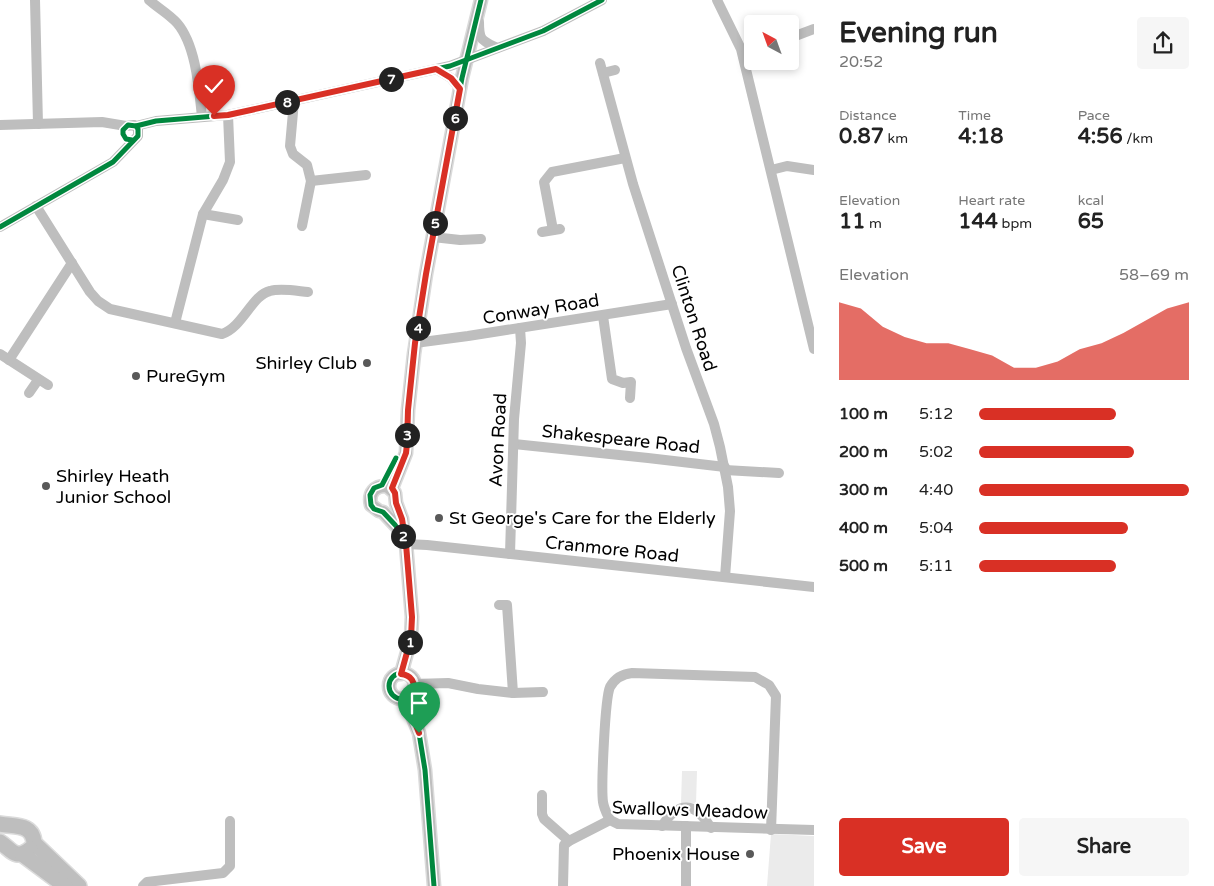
<!DOCTYPE html>
<meta charset="utf-8">
<style>
body{margin:0;font-family:"Varela Round",sans-serif;background:#f6f6f6;color:#222;height:100vh;display:flex;flex-direction:column;font-size:19px;white-space:nowrap}
*{box-sizing:border-box;margin:0}
p{font-size:16px;color:#767676}
.icon{flex:none;width:28px;height:28px;fill:none;stroke:currentColor;stroke-width:2;stroke-linecap:round;stroke-linejoin:round}
.map{position:relative;flex:1;overflow:hidden}
.details{display:flex;flex-direction:column;background:#fff;width:400px}
.details>*{flex:none}
.needle{width:32px;rotate:319deg}
.tools{position:absolute;left:744px;top:15px;display:grid;gap:10px}
.tools a{display:grid;place-items:center;width:55px;height:55px;border-radius:5px;background:#fff;box-shadow:0 2px 8px #0003;font-size:25px}
.pin{position:absolute;display:grid;place-items:center;width:42px;height:42px;color:#fff;margin:-51px -21px;border-radius:50% 50% 50% 0;rotate:-45deg;box-shadow:0 0 5px #0007}
.pin .icon{rotate:45deg}
.km{position:absolute;width:25px;height:25px;margin:-12px;border-radius:50%;background:#222;color:#fff;font-size:14px;line-height:25px;text-align:center}
.round{display:grid;place-items:center;flex:none;width:52px;height:52px;border-radius:5px;background:#f6f6f6}
.headline{display:flex;align-items:center;justify-content:space-between;height:85px;padding:0 25px}
h1{font-size:28px;font-weight:700;line-height:38px}
.metrics{display:grid;grid-template-columns:repeat(3,1fr);gap:8px;height:85px;padding:5px 25px}
.metrics div{display:grid;align-content:center}
.metrics b{font-size:21px;font-weight:700}
.metrics small{font-size:14px;font-weight:400}
.metrics p{font-size:14px}
.chart{height:140px;padding:10px 25px}
.chart p{display:flex;justify-content:space-between}
.chart svg{width:100%;height:90px;margin-top:5px;fill:#d93025;opacity:.7}
.button{display:flex;gap:10px;margin-top:auto;padding:10px 25px}
.button a{flex:1;height:58px;border-radius:5px;background:#d93025;color:#fff;font-size:20px;font-weight:700;line-height:58px;text-align:center}
.button a+a{background:#f6f6f6;color:#222}
ul{padding:0 25px;list-style:none;font-size:16px}
li{display:grid;grid-template-columns:80px 60px 1fr;align-items:center;height:38px}
li i{height:12px;border-radius:6px;background:#d93025}
main{display:flex;flex:1;min-height:0}
.map>svg:first-child{display:block}
</style>
<main>
<div class="map">
<svg width="814" height="886" viewBox="0 0 814 886">
<rect width="100%" height="100%" fill="#fff"/>
<!-- green -->
<g fill="#ebebeb">
<path d="M682 771H697L696 804 681 803Z"/>
<path d="M771 834 814 836V886H767Z"/>
</g>
<g fill="none" stroke-linecap="round" stroke-linejoin="round">
<!-- major casing -->
<g stroke="#dbdbdb" stroke-width="15">
<g id="major">
<path d="M392 488 406 453 408 410 414 354 426 274 462 78 481 0"/>
<circle cx="402" cy="686" r="13"/>
<path d="M401 674 411 638 412 617 406 544 398 528 383 512 379 511 371 505C368 493 375 485 387 486L395 493 396 503 402 519 404 538"/>
<path d="M405 698 419 733 425 770 434 886"/>
</g>
</g>
<!-- highway casing -->
<g stroke="#dbdbdb" stroke-width="18">
<g id="highway">
<path d="M0 824C14 827 33 823 34 843L79 886"/>
<path d="M0 842C11 849 15 861 30 849"/>
<path d="M22 854 65 886"/>
</g>
</g>
<!-- minor -->
<g stroke="#bebebe" stroke-width="10">
<path d="M35 0 38 124"/>
<path d="M149 0C158 8 169 14 177 23 196 45 199 89 202 117"/>
<path d="M717 0 741 49 814 349"/>
<path d="M479 22C479 40 481 40 497 48"/>
<path d="M790 38 814 29"/>
<path d="M743 56 752 53"/>
<path d="M600 63 633 184 686 348 714 424 720 447 728 487 730 511 725 577"/>
<path d="M436 69 451 78 460 89"/>
<path d="M603 73 615 70"/>
<path d="M294 101 290 146 293 154 307 165 311 181 302 226"/>
<path d="M0 125 102 122 126 126 134 125 138 129V136L113 162 0 227"/>
<path d="M136 126 156 121 228 115 450 66 543 31 602 0"/>
<path d="M771 170 787 166 814 170"/>
<path d="M311 181 366 175"/>
<path d="M36 206 90 292 98 301 110 309 222 334C243 327 252 295 270 291 281 288 297 291 308 292"/>
<path d="M203 214 238 220"/>
<path d="M553 230 544 182 552 172 625 158"/>
<path d="M542 232 560 229"/>
<path d="M433 237 460 240 481 239"/>
<path d="M603 316 612 379 623 383 631 382 630 398"/>
<path d="M175 323 203 214 223 180 230 162 228 115"/>
<path d="M415 343 468 336 672 304"/>
<path d="M0 354 48 385"/>
<path d="M9 360 72 263"/>
<path d="M29 393 38 380"/>
<path d="M514 444 648 458 725 467"/>
<path d="M725 470 779 473"/>
<path d="M406 544 427 545 814 587"/>
<path d="M510 554 514 419 521 343 520 328"/>
<path d="M499 605H507L513 693"/>
<path d="M414 684 448 683 478 689 513 693 543 692"/>
<path d="M542 795V814L544 819 569 841"/>
<path d="M610 820C607 814 604 809 603 802 601 787 605 698 610 687 615 678 623 674 632 673L755 677 769 685 776 696 771 830"/>
<path d="M662 826C679 800 695 802 711 828"/>
<path d="M143 886 147 882 223 873 230 866V821"/>
<path d="M563 886 564 845 569 841 610 820 618 824 814 830"/>
<path d="M686 886V826"/>
</g>
<!-- major -->
<use href="#major" stroke="#bebebe" stroke-width="12"/>
<!-- highway -->
<use href="#highway" stroke="#bebebe" stroke-width="15"/>
<!-- cycleway casing -->
<g stroke="#fff" stroke-width="8">
<g id="cycleway">
<path d="M136 126 156 121 228 115 450 66 543 31 602 0"/>
<path d="M0 227 113 162 138 136V129L136 126 128 125 123 130V134L126 139 132 140"/>
<path d="M396 458 382 485 374 488 370 495 371 505 374 509 383 512 398 528 406 544 412 617 411 638 401 674"/>
<path d="M404 538 402 519 396 503 395 493 392 488 406 453 408 410 414 354 426 274 462 78 481 0"/>
<circle cx="402" cy="686" r="13"/>
<path d="M405 698 419 733 425 770 434 886"/>
</g>
</g>
<!-- cycleway -->
<use href="#cycleway" stroke="#00873e" stroke-width="5"/>
</g>
<g fill="none" stroke-linecap="round" stroke-linejoin="round">
<!-- route casing -->
<g stroke="#fff" stroke-width="10">
<path id="route" d="M214 116 228 115 436 69 451 78 460 89 426 274 415 343 408 410 407 444 406 453 392 488 395 493 396 503 402 519 406 544 412 617 411 638 401 674C411 675 416 682 413 692L405 698 419 733"/>
</g>
<!-- route -->
<use href="#route" stroke="#d93025" stroke-width="6"/>
</g>
<!-- markers -->
<g fill="#595959" stroke="#fff" stroke-width="2">
<circle cx="367" cy="363" r="5"/>
<circle cx="136" cy="376" r="5"/>
<circle cx="46" cy="486" r="5"/>
<circle cx="439" cy="518" r="5"/>
<circle cx="750" cy="854" r="5"/>
</g>
<g text-anchor="middle" stroke-width="4" stroke-linejoin="round" paint-order="stroke">
<!-- street labels -->
<g font-size="18" fill="#000" stroke="#fff">
<text transform="translate(541 309) rotate(-9)" y="6">Conway Road</text>
<text transform="translate(694 318) rotate(72)" y="6">Clinton Road</text>
<text transform="translate(621 439) rotate(6)" y="6">Shakespeare Road</text>
<text transform="translate(498 440) rotate(-87)" y="6">Avon Road</text>
<text transform="translate(612 549) rotate(6)" y="6">Cranmore Road</text>
<text transform="translate(690 810) rotate(2)" y="6">Swallows Meadow</text>
</g>
<!-- poi labels -->
<g font-size="18" fill="#000" stroke="#fff" text-anchor="start">
<text x="357" y="369" text-anchor="end">Shirley Club</text>
<text x="146" y="382">PureGym</text>
<text x="56" y="482">Shirley Heath<tspan x="56" dy="21">Junior School</tspan></text>
<text x="449" y="524">St George's Care for the Elderly</text>
<text x="740" y="860" text-anchor="end">Phoenix House</text>
</g>
</g>
</svg>
<div class="tools">
<a><svg class="needle" viewBox="-14 -14 28 28"><path d="M0-13l5 13h-10z" fill="#e53935"/><path d="M0 13l5-13h-10z" fill="#767676"/></svg></a>
</div>
<div class="pin" style="left:419px;top:733px;background:#1e9e55"><svg class="icon" aria-label="arrive" viewBox="0 0 24 24"><path d="M6 21V4h12l-3 4 3 4H6"/></svg></div>
<div class="pin" style="left:214px;top:116px;background:#d93025"><svg class="icon" aria-label="check" viewBox="0 0 24 24"><path d="M5 12l5 5 9-10"/></svg></div>
<b class="km" style="left:410px;top:642px">1</b>
<b class="km" style="left:403px;top:536px">2</b>
<b class="km" style="left:407px;top:435px">3</b>
<b class="km" style="left:418px;top:328px">4</b>
<b class="km" style="left:435px;top:223px">5</b>
<b class="km" style="left:455px;top:118px">6</b>
<b class="km" style="left:391px;top:79px">7</b>
<b class="km" style="left:287px;top:102px">8</b>
</div>
<section class="details">
<div class="headline"><div><h1>Evening run</h1><p>20:52</p></div><a class="round"><svg class="icon" aria-label="share" viewBox="0 0 24 24"><path d="M12 15V3M7 8l5-5 5 5M5 13v7h14v-7"/></svg></a></div>
<div class="metrics">
<div><p>Distance</p><b>0.87<small> km</small></b></div>
<div><p>Time</p><b>4:18</b></div>
<div><p>Pace</p><b>4:56<small> /km</small></b></div>
</div>
<div class="metrics">
<div><p>Elevation</p><b>11<small> m</small></b></div>
<div><p>Heart rate</p><b>144<small> bpm</small></b></div>
<div><p>kcal</p><b>65</b></div>
</div>
<div class="chart"><p><span>Elevation</span>58–69 m</p>
<svg viewBox="0 0 160 44" preserveAspectRatio="none"><path d="M0 44V6L10 9L20 18L30 23L40 26L50 26L60 29L70 32L80 38L90 38L100 35L110 29L120 26L130 21L140 15L150 9L160 6V44z"/></svg>
</div>
<ul>
<li><b>100 m</b>5:12<i style="width:65%"></i></li>
<li><b>200 m</b>5:02<i style="width:74%"></i></li>
<li><b>300 m</b>4:40<i style="width:100%"></i></li>
<li><b>400 m</b>5:04<i style="width:71%"></i></li>
<li><b>500 m</b>5:11<i style="width:65%"></i></li>
</ul>
<div class="button"><a>Save</a><a>Share</a></div>
</section>
</main>
